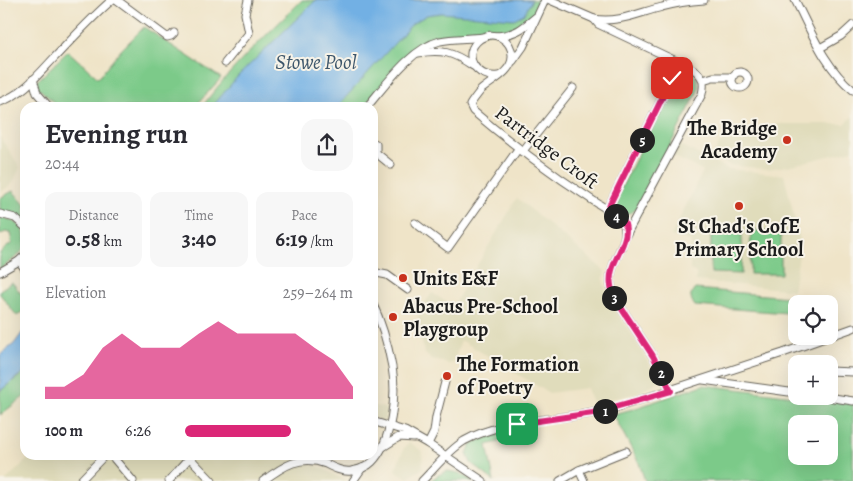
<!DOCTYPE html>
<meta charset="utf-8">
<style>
body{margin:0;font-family:Alegreya,serif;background:#f7f7f7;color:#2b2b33;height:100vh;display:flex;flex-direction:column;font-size:19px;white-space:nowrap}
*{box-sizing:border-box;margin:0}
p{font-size:16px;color:#7c7c81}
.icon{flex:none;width:28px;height:28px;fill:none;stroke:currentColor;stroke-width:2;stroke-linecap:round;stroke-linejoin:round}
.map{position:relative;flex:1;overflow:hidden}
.drawer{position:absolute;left:20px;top:102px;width:358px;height:358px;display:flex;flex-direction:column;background:#fff;border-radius:15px;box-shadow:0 5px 20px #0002}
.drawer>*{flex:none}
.fabs{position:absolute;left:788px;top:295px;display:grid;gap:10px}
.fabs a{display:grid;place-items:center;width:50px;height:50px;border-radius:10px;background:#fff;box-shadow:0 5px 20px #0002;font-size:25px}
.pin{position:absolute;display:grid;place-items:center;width:42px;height:42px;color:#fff;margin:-21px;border-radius:10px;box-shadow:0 2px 8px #0006}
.km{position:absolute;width:25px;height:25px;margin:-12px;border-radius:50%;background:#222;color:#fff;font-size:14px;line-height:25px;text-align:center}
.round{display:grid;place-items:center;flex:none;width:52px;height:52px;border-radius:15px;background:#f7f7f7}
.head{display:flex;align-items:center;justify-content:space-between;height:85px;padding:0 25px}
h1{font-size:28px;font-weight:700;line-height:38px}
.metrics{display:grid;grid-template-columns:repeat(3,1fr);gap:8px;height:85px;padding:5px 25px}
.metrics div{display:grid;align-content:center;border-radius:12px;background:#f7f7f7;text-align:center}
.metrics b{font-size:21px;font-weight:700}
.metrics small{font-size:14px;font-weight:400}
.metrics p{font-size:14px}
.chart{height:140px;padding:10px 25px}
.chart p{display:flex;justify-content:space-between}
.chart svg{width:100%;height:90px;margin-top:5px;fill:#db2777;opacity:.7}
ul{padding:0 25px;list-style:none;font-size:16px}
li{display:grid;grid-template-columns:80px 60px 1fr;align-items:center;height:38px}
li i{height:12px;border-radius:6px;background:#db2777}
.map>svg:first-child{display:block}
</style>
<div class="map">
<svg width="853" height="481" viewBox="0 0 853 481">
<rect width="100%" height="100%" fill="#f7f3e8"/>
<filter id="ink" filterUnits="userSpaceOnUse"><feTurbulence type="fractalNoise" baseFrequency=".02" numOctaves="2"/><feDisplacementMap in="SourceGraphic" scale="10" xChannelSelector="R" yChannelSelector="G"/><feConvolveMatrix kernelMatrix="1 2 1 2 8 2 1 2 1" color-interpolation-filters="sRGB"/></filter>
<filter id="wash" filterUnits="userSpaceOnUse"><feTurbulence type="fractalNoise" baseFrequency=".0096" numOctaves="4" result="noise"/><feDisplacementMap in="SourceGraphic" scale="20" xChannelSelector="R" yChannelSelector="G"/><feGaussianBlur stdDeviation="1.12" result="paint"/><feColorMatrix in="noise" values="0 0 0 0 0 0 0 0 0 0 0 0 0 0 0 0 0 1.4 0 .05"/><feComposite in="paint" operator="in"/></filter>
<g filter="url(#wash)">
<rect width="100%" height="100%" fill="#efe4c8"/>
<!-- built -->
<g fill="#e0dcbb">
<path d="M853 116V150L788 166 767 169 729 165 713 156 729 126 766 130 773 124H845Z"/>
<path d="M0 137 20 167 13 183 0 193Z"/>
<path d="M678 144 728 169 784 175 801 244 793 290 696 281V273L690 270 691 241 671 236 703 171 673 156Z"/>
<path d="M517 198 605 271 603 280 609 301 632 335 659 381 636 394 592 402 587 388 549 393 461 340 454 362 449 364 431 359 424 353 418 318 420 310 432 293 453 306Z"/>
<path d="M372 405 388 409 385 421 373 418Z"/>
<path d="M409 442 422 451 423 468 408 478 395 470 404 448Z"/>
<path d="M32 455H301L305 460 347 481H5Z"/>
</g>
<!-- green -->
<g fill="#7cca89" stroke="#4c7352" fill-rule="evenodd">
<path d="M302 0H540L533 16 525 23 511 29 486 33 441 37 422 44 410 54 363 107 201 108C230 68 267 35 302 0Z"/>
<path d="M144 27 221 78 194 108 59 107 34 84 68 51 98 78 122 49Z"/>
<path d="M687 73C697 74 700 81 698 91L639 206C631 215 625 216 617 208V196L676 80 681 75Z"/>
<path d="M13 191 25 205V224L0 212V198Z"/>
<path d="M0 217C12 220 25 224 25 239 25 243 25 247 22 251 17 258 7 263 0 269V253L12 243 11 241 12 236 10 233 5 232 0 235Z"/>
<path d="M711 230 742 231 741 274 711 273Z"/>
<path d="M751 231H781V274H750Z"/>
<path d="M12 282 25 299V309L17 316 0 294V290Z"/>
<path d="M695 289 788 297 793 300V309L787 313 695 306C690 299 689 295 695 289Z"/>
<path d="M25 372V396L0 415V391Z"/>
<path d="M703 385 853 403V481H645L639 463 613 414 633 409ZM796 424H829V456H796Z"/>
<path d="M512 430 514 438 487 445 494 481 471 463 467 454 470 446 482 439Z"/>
<path d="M448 471 459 473 473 481H430L438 475Z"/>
</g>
<!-- water -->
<g fill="#72b0e4" stroke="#476680">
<path d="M316 0H532L524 14 514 19 441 13 427 15 413 23 337 107H212L238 76Z"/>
<path d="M25 329V371L0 391V355L14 344Z"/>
</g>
</g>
<g filter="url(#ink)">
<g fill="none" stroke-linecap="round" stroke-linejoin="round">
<!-- minor casing -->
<g stroke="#666258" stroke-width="9">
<g id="minor">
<path d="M117 0 167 37 171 36 174 33"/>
<path d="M550 0 594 19 598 24 693 69C703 76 705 82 702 94L626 235"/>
<path d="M795 0C811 31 825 68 853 90"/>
<path d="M594 19C619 23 638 13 662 7 676 3 690 1 704 0"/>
<path d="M497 36C516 34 522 29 536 17"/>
<path d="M820 48 841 36 853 25"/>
<path d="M418 53C442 49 453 52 473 66"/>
<path d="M513 61 523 47 545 0"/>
<path d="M225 63 249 33 245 14 248 0"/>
<circle cx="740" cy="80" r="8"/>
<path d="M498 76C476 79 460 54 480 39 494 29 513 40 512 57 512 72 491 81 481 90 477 95 473 100 470 105L473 111C520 151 568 186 621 218 633 237 616 252 612 270 609 280 611 288 614 297L653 356 671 391"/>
<path d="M33 79 37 93 50 108"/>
<path d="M703 80 713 77H733"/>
<path d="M0 102C23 94 38 75 54 58 73 38 91 18 112 0"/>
<path d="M366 108C385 86 411 48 440 41 454 38 469 39 483 37"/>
<path d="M372 142 376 144V150L372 155"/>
<path d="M375 152 391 165"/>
<path d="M522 152 573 88"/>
<path d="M607 210 672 78 682 63"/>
<path d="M0 214 15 218 25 227"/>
<path d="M415 223 448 248 518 149"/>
<path d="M19 261 25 269"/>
<path d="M0 272 19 261 25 255"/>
<path d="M372 272 387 275 408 290"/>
<path d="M829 371 853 372"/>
<path d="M703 380 796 393"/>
<path d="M821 396 853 401"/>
<path d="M372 421 405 431 428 444 483 481"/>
<path d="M428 444 434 432 436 417 445 382"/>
<path d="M383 447 399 437 414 438"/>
<path d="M111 455 133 481"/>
<path d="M190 458 212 481"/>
<path d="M579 470 584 481"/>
<path d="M80 481 105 455"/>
<path d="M169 481 192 455"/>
<path d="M263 481C283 466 301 454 326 464 334 468 342 472 351 471 358 470 367 467 372 462 392 442 397 394 392 367 388 345 382 323 372 302"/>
<path d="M353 481 362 468"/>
<path d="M422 481C435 468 448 451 464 441 504 418 564 420 609 410L783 353 853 328"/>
<path d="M560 481 579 470 626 451"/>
</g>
</g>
<!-- minor -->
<use href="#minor" stroke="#fff" stroke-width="7"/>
</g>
</g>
<g fill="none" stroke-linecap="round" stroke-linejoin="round" filter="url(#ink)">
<!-- route casing -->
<g stroke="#fff" stroke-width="10">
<path id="route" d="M517 424 593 413 671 391 653 356 614 297C611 288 609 280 612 270 615 256 635 232 621 218 617 215 611 213 607 210L672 78"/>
</g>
<!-- route -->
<use href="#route" stroke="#db2777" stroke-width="6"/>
</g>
<!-- markers -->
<g fill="#c8321e" stroke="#f7f3e8" stroke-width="2">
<circle cx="787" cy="140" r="5"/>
<circle cx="739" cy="206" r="5"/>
<circle cx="403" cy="278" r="5"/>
<circle cx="393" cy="317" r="5"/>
<circle cx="447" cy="376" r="5"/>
</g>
<g text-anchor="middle" stroke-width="4" stroke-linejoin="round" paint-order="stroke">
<!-- poi labels -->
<g font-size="20" font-weight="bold" fill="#1c1c1c" stroke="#f7f3e8" text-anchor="start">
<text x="777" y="135" text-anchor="end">The Bridge<tspan x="777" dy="23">Academy</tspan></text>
<text x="739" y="233" text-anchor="middle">St Chad's CofE<tspan x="739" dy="23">Primary School</tspan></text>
<text x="413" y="285">Units E&amp;F</text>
<text x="403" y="313">Abacus Pre-School<tspan x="403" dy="23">Playgroup</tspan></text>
<text x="457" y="371">The Formation<tspan x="457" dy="23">of Poetry</tspan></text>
</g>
<!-- street labels -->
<g font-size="20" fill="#1c1c1c" stroke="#f7f3e8">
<text transform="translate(547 147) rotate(37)" y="7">Partridge Croft</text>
</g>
<!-- water labels -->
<g font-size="21" font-style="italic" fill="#3e576c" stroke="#f7f3e8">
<text x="316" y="69">Stowe Pool</text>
</g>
</g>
</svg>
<div class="fabs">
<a><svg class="icon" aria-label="locate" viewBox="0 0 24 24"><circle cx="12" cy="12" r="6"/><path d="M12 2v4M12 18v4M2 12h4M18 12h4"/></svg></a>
<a>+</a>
<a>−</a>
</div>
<div class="pin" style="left:517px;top:424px;background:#1e9e55"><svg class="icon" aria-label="arrive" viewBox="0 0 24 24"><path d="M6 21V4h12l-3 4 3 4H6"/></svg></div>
<div class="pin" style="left:672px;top:78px;background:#d93025"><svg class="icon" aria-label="check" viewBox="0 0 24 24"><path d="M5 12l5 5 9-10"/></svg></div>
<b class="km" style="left:605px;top:411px">1</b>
<b class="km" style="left:661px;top:373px">2</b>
<b class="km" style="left:614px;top:298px">3</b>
<b class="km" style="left:616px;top:216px">4</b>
<b class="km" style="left:642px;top:140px">5</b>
<section class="drawer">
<div class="head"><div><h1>Evening run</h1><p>20:44</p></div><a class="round"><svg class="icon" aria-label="share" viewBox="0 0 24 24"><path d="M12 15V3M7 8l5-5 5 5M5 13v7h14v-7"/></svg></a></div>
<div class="metrics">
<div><p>Distance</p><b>0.58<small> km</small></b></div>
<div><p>Time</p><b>3:40</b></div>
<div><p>Pace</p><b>6:19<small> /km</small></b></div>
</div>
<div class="chart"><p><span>Elevation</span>259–264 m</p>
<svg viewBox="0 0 160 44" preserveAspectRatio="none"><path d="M0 44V38L10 38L20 32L30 19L40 12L50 19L60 19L70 19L80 12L90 6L100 12L110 12L120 12L130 12L140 19L150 25L160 38V44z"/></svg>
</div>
<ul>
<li><b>100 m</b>6:26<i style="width:63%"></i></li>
</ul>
</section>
</div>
